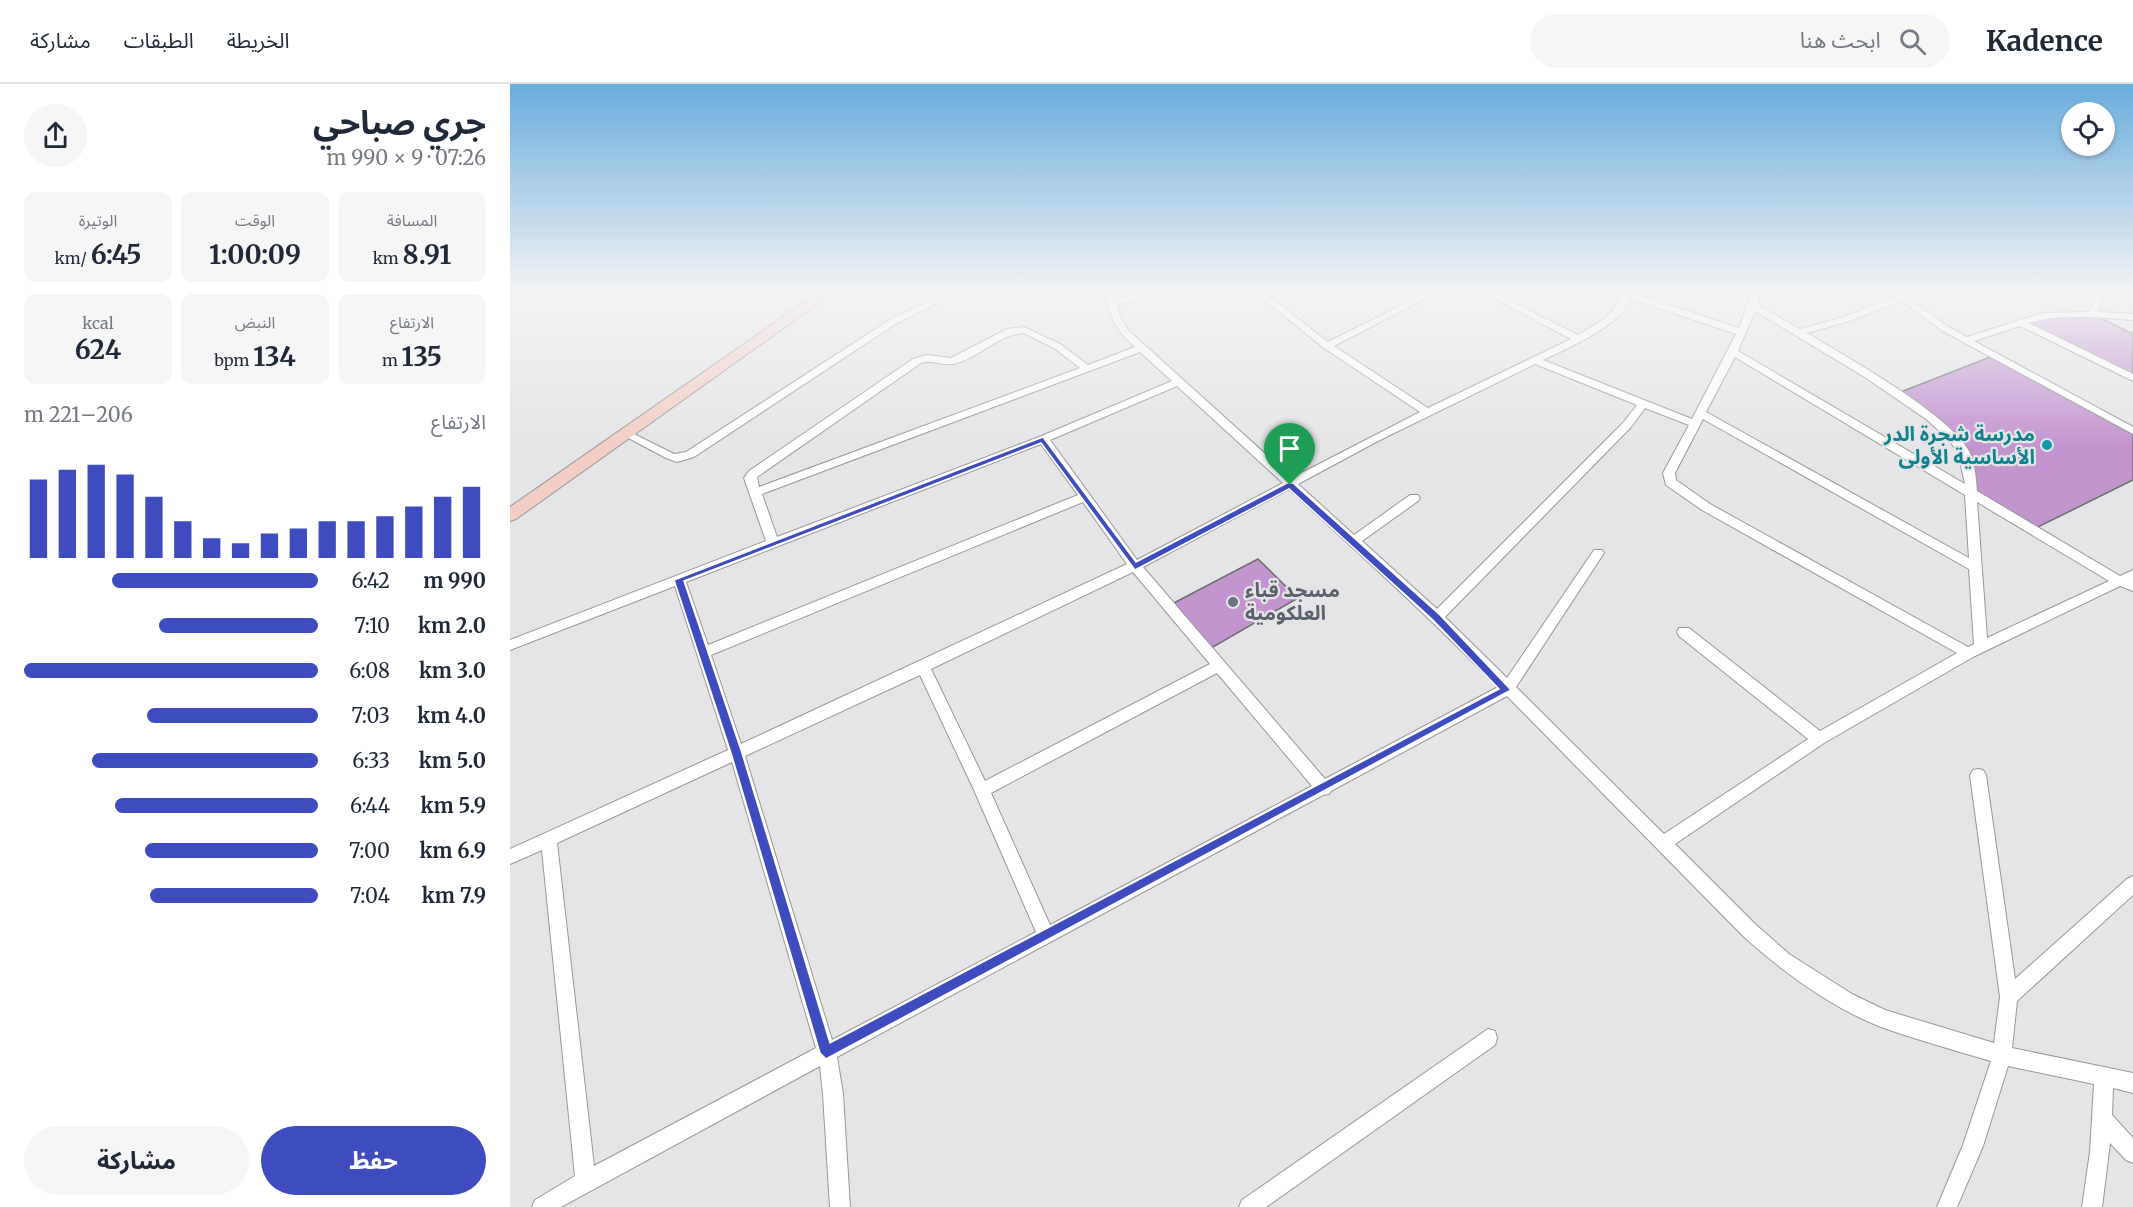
<!DOCTYPE html>
<html lang="ar">
<meta charset="utf-8">
<style>
body{margin:0;font-family:Merriweather,"Noto Sans Arabic",serif;background:#f6f6f7;color:#1f2937;direction:rtl;height:100vh;display:flex;flex-direction:column;font-size:22px;white-space:nowrap}
*{box-sizing:border-box;margin:0}
p{font-size:20px;color:#747a83}
.icon{flex:none;width:33px;height:33px;fill:none;stroke:currentColor;stroke-width:2;stroke-linecap:round;stroke-linejoin:round}
.map{position:relative;flex:1;overflow:hidden;direction:ltr}
.panel{display:flex;flex-direction:column;background:#fff;width:510px}
.panel>*{flex:none}
.controls{position:absolute;left:1551px;top:18px;display:grid;gap:12px}
.controls a{display:grid;place-items:center;width:54px;height:54px;border-radius:50%;background:#fff;box-shadow:0 2px 4px #0004;font-size:30px}
.pin{position:absolute;display:grid;place-items:center;width:51px;height:51px;color:#fff;margin:-62px -26px;border-radius:50% 50% 50% 0;rotate:-45deg;box-shadow:0 0 6px #0007}
.pin .icon{rotate:45deg}
.round{display:grid;place-items:center;flex:none;width:63px;height:63px;border-radius:32px;background:#f6f6f7}
.headline{display:flex;align-items:center;justify-content:space-between;height:102px;padding:0 24px}
h1{font-size:33px;font-weight:700;line-height:45px}
.stats{display:grid;grid-template-columns:repeat(3,1fr);gap:9px;height:102px;padding:6px 24px}
.stats div{display:grid;align-content:center;border-radius:12px;background:#f6f6f7;text-align:center}
.stats b{font-size:26px;font-weight:700}
.stats small{font-size:16px;font-weight:400}
.stats p{font-size:16px}
.chart{height:168px;padding:12px 24px}
.chart p{display:flex;justify-content:space-between}
.chart svg{width:100%;height:108px;margin-top:6px;stroke:#3f4cc0;stroke-width:6}
.primary-button{display:flex;gap:12px;margin-top:auto;padding:12px 24px}
.primary-button a{flex:1;height:69px;border-radius:36px;background:#3f4cc0;color:#fff;font-size:24px;font-weight:700;line-height:69px;text-align:center}
.primary-button a+a{background:#f6f6f7;color:#1f2937}
ul{padding:0 24px;list-style:none;font-size:20px}
li{display:grid;grid-template-columns:96px 72px 1fr;align-items:center;height:45px}
li i{height:15px;border-radius:8px;background:#3f4cc0}
header{display:flex;align-items:center;gap:36px;box-sizing:border-box;height:84px;padding:0 30px;background:#fff;border-bottom:2px solid #e0e1e3}
header strong{font-size:28px}
nav{display:flex;gap:33px;margin-inline-start:auto;font-size:21px}
.search{width:420px;height:54px;background:#f6f6f7;display:flex;align-items:center;gap:15px;box-sizing:border-box;padding:0 21px;border-radius:33px;color:#747a83;font-size:22px}
main{display:flex;flex:1;min-height:0}
.map>svg:first-child{display:block}
</style>
<header>
<strong>Kadence</strong>
<div class="search"><svg class="icon" aria-label="search" viewBox="0 0 24 24"><circle cx="10" cy="10" r="6"/><path d="M15 15l6 6"/></svg>ابحث هنا</div>
<nav><a>الخريطة</a><a>الطبقات</a><a>مشاركة</a></nav>
</header>
<main>
<div class="map">
<svg width="1623" height="1123" viewBox="0 0 1623 1123">
<rect width="100%" height="100%" fill="#e5e5e8"/>
<!-- building -->
<g fill="#c494d1" stroke="#6f6d6f" stroke-width="1.5">
<path d="M1583 230 1623 250V288L1616 291 1510 238 1532 232Z"/>
<path d="M1480 273 1623 350V396L1526 444 1463 406 1460 372 1388 309Z"/>
<path d="M748 475 788 514 696 567 658 522Z"/>
</g>
<g fill="none" stroke-linecap="round" stroke-linejoin="round">
<!-- street casing -->
<g stroke="#98989b" stroke-width="2">
<g id="street">
<path d="M444 206H455L387 239 184 373 167 378 156 374 111 350 112 348H120L164 370 176 368 381 235Z"/>
<path d="M595 206H604L606 214 653 206H669L665 209 607 220 609 230 618 246 782 394 910 328 814 264 742 206H751L818 258 922 206H932L824 262 918 324 1061 255 968 206H978L1068 251C1088 238 1108 232 1110 206H1118L1119 208 1229 244 1240 214 1223 206H1235L1241 208 1242 206H1250L1248 221 1290 245 1330 234 1386 213 1378 206H1388L1437 242 1457 253 1532 229 1579 228 1588 206H1596L1588 228 1623 230V236C1589 234 1552 229 1519 239L1623 290V297L1510 242 1464 257 1623 343V350L1431 246 1392 217 1336 238 1297 249C1336 273 1438 329 1459 367 1465 379 1466 394 1467 407L1610 492 1623 486V507L1610 502 1463 573 1314 659 1165 760 1245 840 1279 870 1342 910 1375 926 1484 959 1490 913 1460 691 1463 686 1468 685 1473 686 1476 691 1505 895 1617 795 1623 792V811L1507 917 1502 964 1623 989V1009L1603 1004 1602 1031 1623 1054V1079L1616 1076 1600 1059 1592 1123H1572L1580 1068 1584 1000 1498 982 1473 1062 1447 1123H1427L1453 1061 1481 977C1444 966 1407 956 1371 943 1320 923 1273 888 1233 852L997 612 821 707 819 710 813 711 327 973 333 1010 340 1123H320L313 1010 310 982 51 1123H22L25 1116 65 1092 32 766 0 780V765L218 666 165 502 0 566V556L256 457 234 394 239 387 403 275 417 271 441 274 497 245 514 243 550 260 578 281 625 263C604 244 600 233 595 206ZM1119 214 1226 250 1182 335 1033 276C1054 266 1117 239 1119 214ZM1245 227 1353 292 1416 335 1437 354 1448 368 1455 400 1228 267ZM513 249 544 264 570 284 249 403 247 393 411 279C422 275 432 282 443 280 468 275 487 251 513 249ZM630 268 662 297 529 353 267 453 252 410ZM1225 273 1455 411 1459 474 1196 328ZM1025 280 1127 321 1113 339 927 525 852 457 908 417 910 414 908 411H900L844 451 788 400 868 357ZM667 302 773 399 627 476 540 356ZM1135 324 1179 341 1153 389 1156 401 1192 426 1447 569 1310 647 1179 544H1169L1167 548 1169 552 1298 655 1154 750 1006 603 1092 472 1094 469 1092 466H1084L997 594 935 533 1121 343ZM1193 335 1459 485 1464 560 1458 563 1200 420 1166 396 1165 389ZM531 360 568 411 198 561 176 498ZM779 405C850 470 920 534 988 603L815 695 633 483ZM573 418 617 480 231 660 201 571ZM1467 418 1599 497 1477 554ZM623 488 700 580 475 697 421 585ZM707 589 802 702 540 841 481 709ZM410 591 464 706 526 848 322 956 235 672ZM222 678 306 964 84 1082 47 759Z"/>
<path d="M978 945 985 947 987 954 985 961 756 1123H729L732 1116Z"/>
</g>
</g>
<!-- secondary casing -->
<g stroke="#98989b" stroke-width="2">
<path id="secondary" d="M312 206H327L6 435 0 437V423Z"/>
</g>
<!-- street -->
<use href="#street" fill="#fff" fill-rule="evenodd"/>
<!-- secondary -->
<use href="#secondary" fill="#f4cec5" fill-rule="evenodd"/>
</g>
<!-- sky -->
<linearGradient id="sky" x2="0" y2="1"><stop stop-color="#6aacdc"/><stop offset="0.57" stop-color="#f3f3f5"/><stop offset="1" stop-color="#f3f3f5" stop-opacity="0"/></linearGradient>
<rect width="1623" height="363" fill="url(#sky)"/>
<!-- route -->
<path fill="#3f4cc0" stroke="#fff" stroke-width="1.5" fill-rule="evenodd" d="M533 353 626 478 777 399H783L930 531 1001 606 316 975 310 969 221 669 164 496ZM531 359 625 486 779 405 923 536 989 605 320 959 232 669 174 497Z"/>
<!-- markers -->
<circle fill="#0f9aa8" stroke="#e5e5e8" stroke-width="2" cx="1537" cy="361" r="6"/>
<circle fill="#6b7280" stroke="#e5e5e8" stroke-width="2" cx="723" cy="518" r="6"/>
<g text-anchor="middle" stroke-width="4.5" stroke-linejoin="round" paint-order="stroke">
<!-- culture labels -->
<g font-size="20" font-weight="bold" fill="#0d838f" stroke="#e5e5e8" text-anchor="end">
<text x="1525" y="357">مدرسة شجرة الدر<tspan x="1525" dy="23">الأساسية الأولى</tspan></text>
</g>
<!-- worship labels -->
<g font-size="20" font-weight="bold" fill="#5b616d" stroke="#e5e5e8" text-anchor="start">
<text x="735" y="513">مسجد قباء<tspan x="735" dy="23">العلكومية</tspan></text>
</g>
</g>
</svg>
<div class="controls">
<a><svg class="icon" aria-label="locate" viewBox="0 0 24 24"><circle cx="12" cy="12" r="6"/><path d="M12 2v4M12 18v4M2 12h4M18 12h4"/></svg></a>
</div>
<div class="pin" style="left:780px;top:401px;background:#1e9e55"><svg class="icon" aria-label="arrive" viewBox="0 0 24 24"><path d="M6 21V4h12l-3 4 3 4H6"/></svg></div>
</div>
<section class="panel">
<div class="headline"><div><h1>جري صباحي</h1><p>07:26 · 9 × 990 m</p></div><a class="round"><svg class="icon" aria-label="share" viewBox="0 0 24 24"><path d="M12 15V3M7 8l5-5 5 5M5 13v7h14v-7"/></svg></a></div>
<div class="stats">
<div><p>المسافة</p><b>8.91<small> km</small></b></div>
<div><p>الوقت</p><b>1:00:09</b></div>
<div><p>الوتيرة</p><b>6:45<small> /km</small></b></div>
</div>
<div class="stats">
<div><p>الارتفاع</p><b>135<small> m</small></b></div>
<div><p>النبض</p><b>134<small> bpm</small></b></div>
<div><p>kcal</p><b>624</b></div>
</div>
<div class="chart"><p><span>الارتفاع</span>206–221 m</p>
<svg viewBox="0 0 160 44" preserveAspectRatio="none"><path d="M5 44V12M15 44V8M25 44V6M35 44V10M45 44V19M55 44V29M65 44V36M75 44V38M85 44V34M95 44V32M105 44V29M115 44V29M125 44V27M135 44V23M145 44V19M155 44V15"/></svg>
</div>
<ul>
<li><b>990 m</b>6:42<i style="width:70%"></i></li>
<li><b>2.0 km</b>7:10<i style="width:54%"></i></li>
<li><b>3.0 km</b>6:08<i style="width:100%"></i></li>
<li><b>4.0 km</b>7:03<i style="width:58%"></i></li>
<li><b>5.0 km</b>6:33<i style="width:77%"></i></li>
<li><b>5.9 km</b>6:44<i style="width:69%"></i></li>
<li><b>6.9 km</b>7:00<i style="width:59%"></i></li>
<li><b>7.9 km</b>7:04<i style="width:57%"></i></li>
</ul>
<div class="primary-button"><a>حفظ</a><a>مشاركة</a></div>
</section>
</main>
